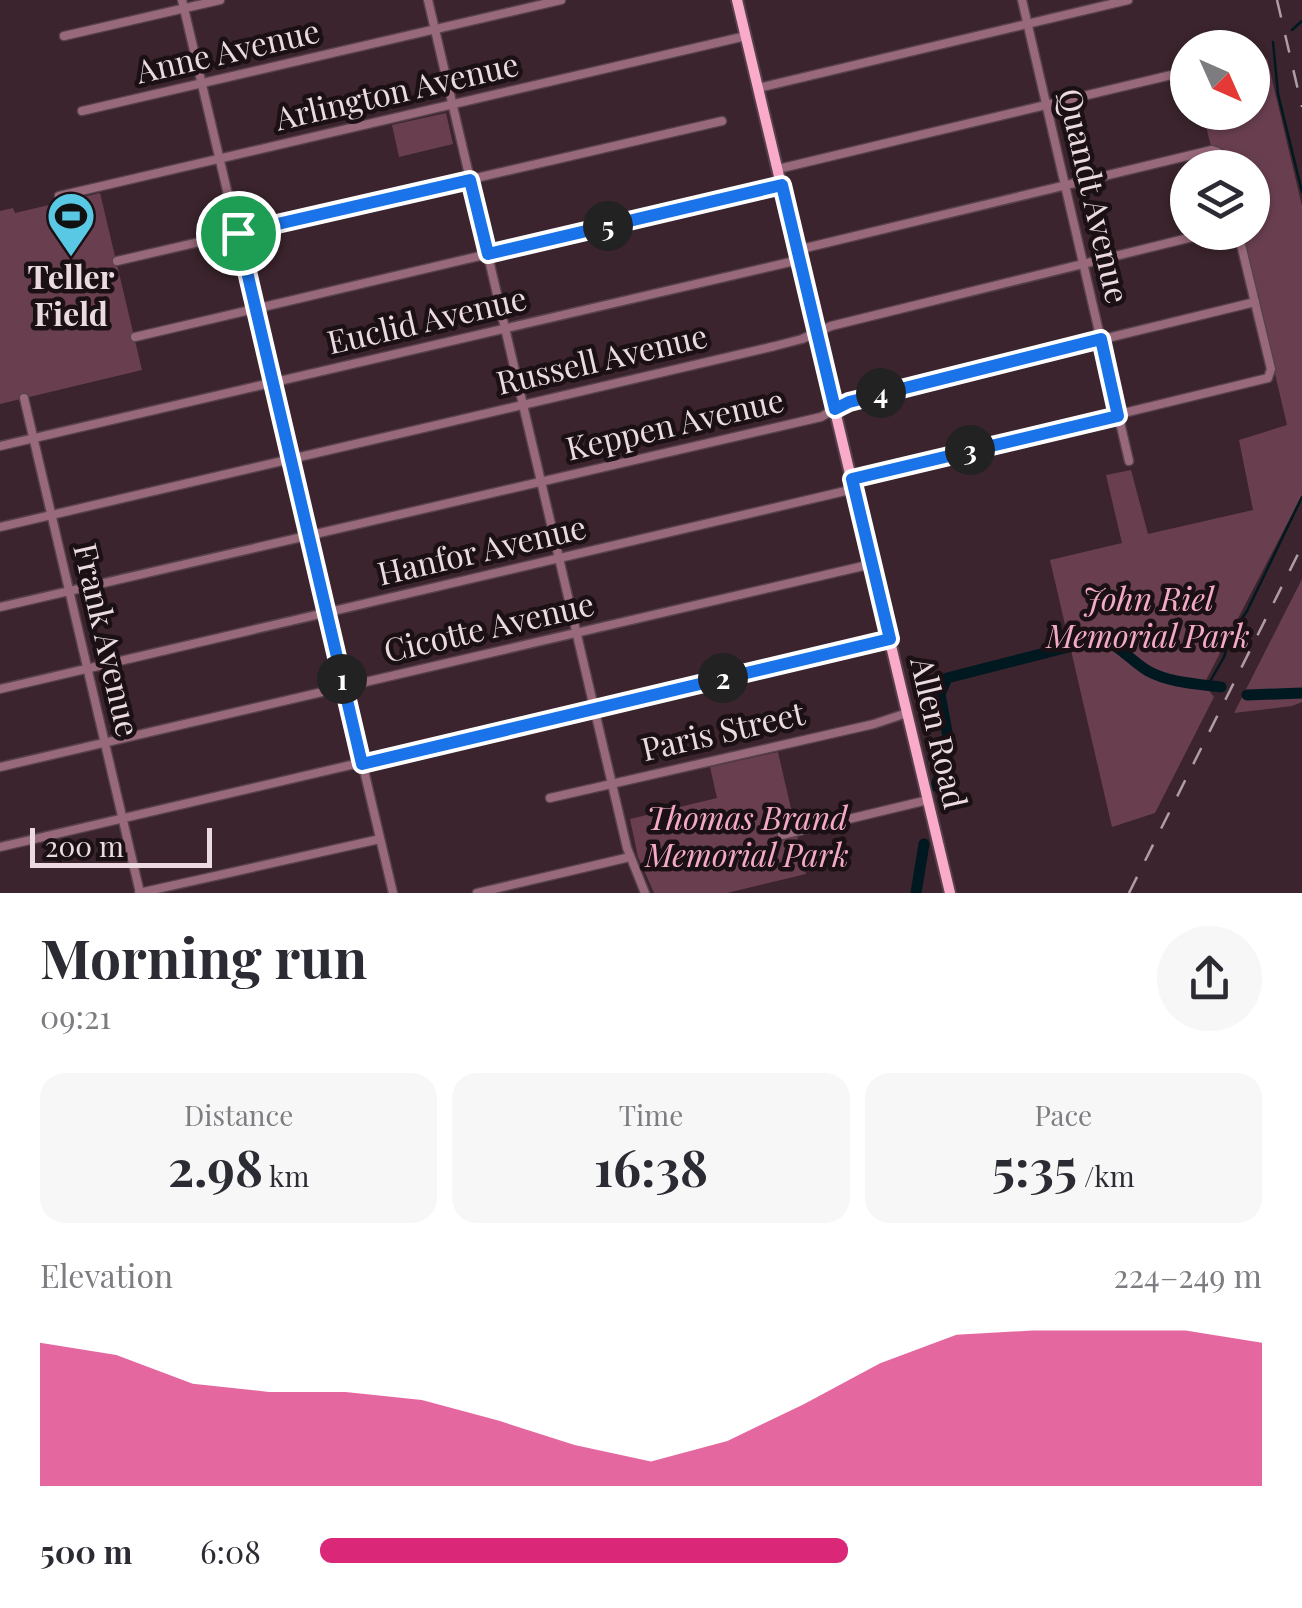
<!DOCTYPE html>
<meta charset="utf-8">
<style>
body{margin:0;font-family:"Playfair Display",serif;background:#f7f7f7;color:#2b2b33;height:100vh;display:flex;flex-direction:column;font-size:38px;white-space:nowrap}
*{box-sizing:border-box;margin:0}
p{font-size:32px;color:#7c7c81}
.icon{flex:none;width:55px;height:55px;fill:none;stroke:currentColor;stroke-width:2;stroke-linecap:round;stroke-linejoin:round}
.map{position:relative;height:893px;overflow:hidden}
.sheet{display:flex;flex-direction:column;background:#fff;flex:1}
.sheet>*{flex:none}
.needle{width:65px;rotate:135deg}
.controls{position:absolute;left:1170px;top:30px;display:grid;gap:20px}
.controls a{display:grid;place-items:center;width:100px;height:100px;border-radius:50%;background:#fff;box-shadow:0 2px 8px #0004;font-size:50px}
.scale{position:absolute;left:30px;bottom:25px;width:182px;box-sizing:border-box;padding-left:10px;border:5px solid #ebdbe0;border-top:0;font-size:28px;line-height:35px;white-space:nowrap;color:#ebdbe0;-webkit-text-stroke:8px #1b1115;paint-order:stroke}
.pin{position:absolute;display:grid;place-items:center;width:85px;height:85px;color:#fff;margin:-42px;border:5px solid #fff;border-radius:50%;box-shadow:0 2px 10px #0007}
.km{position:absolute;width:50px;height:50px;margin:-25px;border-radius:50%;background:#222;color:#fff;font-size:28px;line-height:50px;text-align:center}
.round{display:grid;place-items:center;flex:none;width:105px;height:105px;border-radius:52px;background:#f7f7f7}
.overview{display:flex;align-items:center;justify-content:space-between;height:170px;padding:0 40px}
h1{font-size:55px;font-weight:700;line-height:75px}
.metrics{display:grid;grid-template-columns:repeat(3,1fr);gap:15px;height:170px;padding:10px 40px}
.metrics div{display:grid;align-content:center;border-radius:25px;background:#f7f7f7;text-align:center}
.metrics b{font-size:50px;font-weight:700}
.metrics small{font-size:28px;font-weight:400}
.metrics p{font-size:28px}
.chart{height:280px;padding:20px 40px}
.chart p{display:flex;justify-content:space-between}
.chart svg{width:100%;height:180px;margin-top:10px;fill:#db2777;opacity:.7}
ul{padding:0 40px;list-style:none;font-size:32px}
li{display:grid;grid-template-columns:160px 120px 1fr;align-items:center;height:75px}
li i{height:25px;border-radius:12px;background:#db2777}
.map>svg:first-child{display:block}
</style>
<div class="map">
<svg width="1302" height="893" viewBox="0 0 1302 893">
<rect width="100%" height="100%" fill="#3b242d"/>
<!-- green -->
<g fill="#693f50">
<path d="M1267 58 1302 206V495L1204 684 1214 697 1155 813 1112 827 1050 560 1122 543 1106 475 1131 470 1148 534 1253 510 1239 440 1287 425 1242 233 1252 232V168L1227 167 1221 150 1211 147 1203 113 1252 112 1253 78 1257 79Z"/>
<path d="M446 113 453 144 399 157 392 125Z"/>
<path d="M100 193 142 370 0 404V211L13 208 15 213Z"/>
<path d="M1302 579V702L1292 706 1234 713Z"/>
<path d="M778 752 806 874 727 893H654L638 857 630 819 717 798 710 767Z"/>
</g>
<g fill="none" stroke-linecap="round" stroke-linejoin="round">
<!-- stream -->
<g stroke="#001920" stroke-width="2.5">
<path d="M1292 30 1302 21"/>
<path d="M1273 42 1278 94 1302 192"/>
<path d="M1208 685 1224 657 1232 633 1247 611 1302 497"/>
</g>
<!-- river -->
<g stroke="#001920" stroke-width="11">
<path d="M1247 695 1302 693"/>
<path d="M936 786 950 748 940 694 947 678 1100 639C1120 645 1131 661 1148 671 1170 683 1197 684 1221 687"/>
<path d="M916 893 924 844"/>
</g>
<!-- minor casing -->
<g stroke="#57414a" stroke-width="11">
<g id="minor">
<path d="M182 0 393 893"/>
<path d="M428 0 627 848 645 893"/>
<path d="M1022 0 1129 461"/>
<path d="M64 36 220 0"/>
<path d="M1252 73 1257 75"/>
<path d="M758 88 1128 0"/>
<path d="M82 111 561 0"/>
<path d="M778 169 1188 71"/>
<path d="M59 196 746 36"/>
<path d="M797 250 1212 150 1218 152 1223 168"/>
<path d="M117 261 722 121"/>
<path d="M135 337 782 185"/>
<path d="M24 398 140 893"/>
<path d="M0 446 799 260"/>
<path d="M852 479 1268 378 1271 369 1238 232"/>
<path d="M0 527 775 346 802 339 831 326 1213 232"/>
<path d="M0 607 821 417 849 401 1255 302"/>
<path d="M0 689 854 489"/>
<path d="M0 767 872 564"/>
<path d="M550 798 874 724 907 713"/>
<path d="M782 835 928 800"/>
<path d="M0 847 890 639"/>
<path d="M139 893 380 839"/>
<path d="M477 893 630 857"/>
</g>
</g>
<!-- major casing -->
<g stroke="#57414a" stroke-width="14">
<path id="major" d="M737 0 950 893"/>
</g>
<!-- minor -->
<use href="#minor" stroke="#98687b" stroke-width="8"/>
<!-- major -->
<use href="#major" stroke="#faabca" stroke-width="10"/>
<!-- rail -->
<g stroke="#b09da4" stroke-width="2.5" stroke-dasharray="18 18" stroke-linecap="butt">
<path d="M1277 0 1302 107"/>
<path d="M1129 893 1302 546"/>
</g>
</g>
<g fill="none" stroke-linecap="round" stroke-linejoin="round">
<!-- route casing -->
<g stroke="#fff" stroke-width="20">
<path id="route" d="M470 180 488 254 782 185 835 409 849 402 1101 339 1118 416 852 479 890 639 362 764 238 233Z"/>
</g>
<!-- route -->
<use href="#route" stroke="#1a73e8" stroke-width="12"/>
</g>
<!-- icons -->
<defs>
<g id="stadium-pin" transform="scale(2.5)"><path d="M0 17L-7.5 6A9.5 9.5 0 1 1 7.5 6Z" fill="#59c8e4" stroke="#1b1115"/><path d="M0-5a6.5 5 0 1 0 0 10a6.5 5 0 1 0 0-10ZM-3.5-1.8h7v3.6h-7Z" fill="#111"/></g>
</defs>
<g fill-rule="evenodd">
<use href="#stadium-pin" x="71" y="216"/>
</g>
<g text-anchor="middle" stroke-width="9" stroke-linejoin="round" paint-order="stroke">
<!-- street labels -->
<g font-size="32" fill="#ebdbe0" stroke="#1b1115">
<text transform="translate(228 52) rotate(-13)" y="11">Anne Avenue</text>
<text transform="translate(397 92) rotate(-13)" y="11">Arlington Avenue</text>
<text transform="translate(1093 196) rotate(77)" y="11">Quandt Avenue</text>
<text transform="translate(427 321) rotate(-13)" y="11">Euclid Avenue</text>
<text transform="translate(602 360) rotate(-13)" y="11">Russell Avenue</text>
<text transform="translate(675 425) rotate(-13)" y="11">Keppen Avenue</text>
<text transform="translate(482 551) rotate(-13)" y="11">Hanfor Avenue</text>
<text transform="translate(489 628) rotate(-13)" y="11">Cicotte Avenue</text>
<text transform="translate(106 640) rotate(77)" y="11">Frank Avenue</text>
<text transform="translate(723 732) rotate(-13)" y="11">Paris Street</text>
<text transform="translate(938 733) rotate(77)" y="11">Allen Road</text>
</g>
<!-- poi labels -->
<g font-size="32" font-weight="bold" fill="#ebdbe0" stroke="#1b1115">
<text x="71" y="289">Teller<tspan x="71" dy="37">Field</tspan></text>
</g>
<!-- park labels -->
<g font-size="32" font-style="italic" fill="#f4aac7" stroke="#1b1115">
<text x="1148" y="611">John Riel<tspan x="1148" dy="37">Memorial Park</tspan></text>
<text x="747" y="830">Thomas Brand<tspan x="747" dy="37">Memorial Park</tspan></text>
</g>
</g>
</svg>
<div class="controls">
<a><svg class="needle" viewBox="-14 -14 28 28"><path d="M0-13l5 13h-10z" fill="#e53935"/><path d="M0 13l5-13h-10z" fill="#7c7c81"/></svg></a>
<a><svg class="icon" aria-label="layers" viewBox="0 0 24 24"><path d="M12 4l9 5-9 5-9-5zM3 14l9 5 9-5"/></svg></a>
</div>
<div class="scale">200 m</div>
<div class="pin" style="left:238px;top:233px;background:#1e9e55"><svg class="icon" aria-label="arrive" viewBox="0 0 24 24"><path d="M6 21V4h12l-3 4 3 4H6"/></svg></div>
<b class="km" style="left:342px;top:679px">1</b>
<b class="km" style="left:723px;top:678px">2</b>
<b class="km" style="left:970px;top:450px">3</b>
<b class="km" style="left:881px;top:393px">4</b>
<b class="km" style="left:608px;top:226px">5</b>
</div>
<section class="sheet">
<div class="overview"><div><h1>Morning run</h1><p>09:21</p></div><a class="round"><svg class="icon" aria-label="share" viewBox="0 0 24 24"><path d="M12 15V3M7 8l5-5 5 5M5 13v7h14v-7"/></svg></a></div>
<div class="metrics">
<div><p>Distance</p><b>2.98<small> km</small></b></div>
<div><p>Time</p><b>16:38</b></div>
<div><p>Pace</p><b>5:35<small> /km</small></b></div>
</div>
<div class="chart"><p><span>Elevation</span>224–249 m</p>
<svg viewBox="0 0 160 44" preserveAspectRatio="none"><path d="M0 44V9L10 12L20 19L30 21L40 21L50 23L60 28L70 34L80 38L90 33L100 24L110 14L120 7L130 6L140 6L150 6L160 9V44z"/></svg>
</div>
<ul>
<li><b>500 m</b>6:08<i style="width:56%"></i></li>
</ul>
</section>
